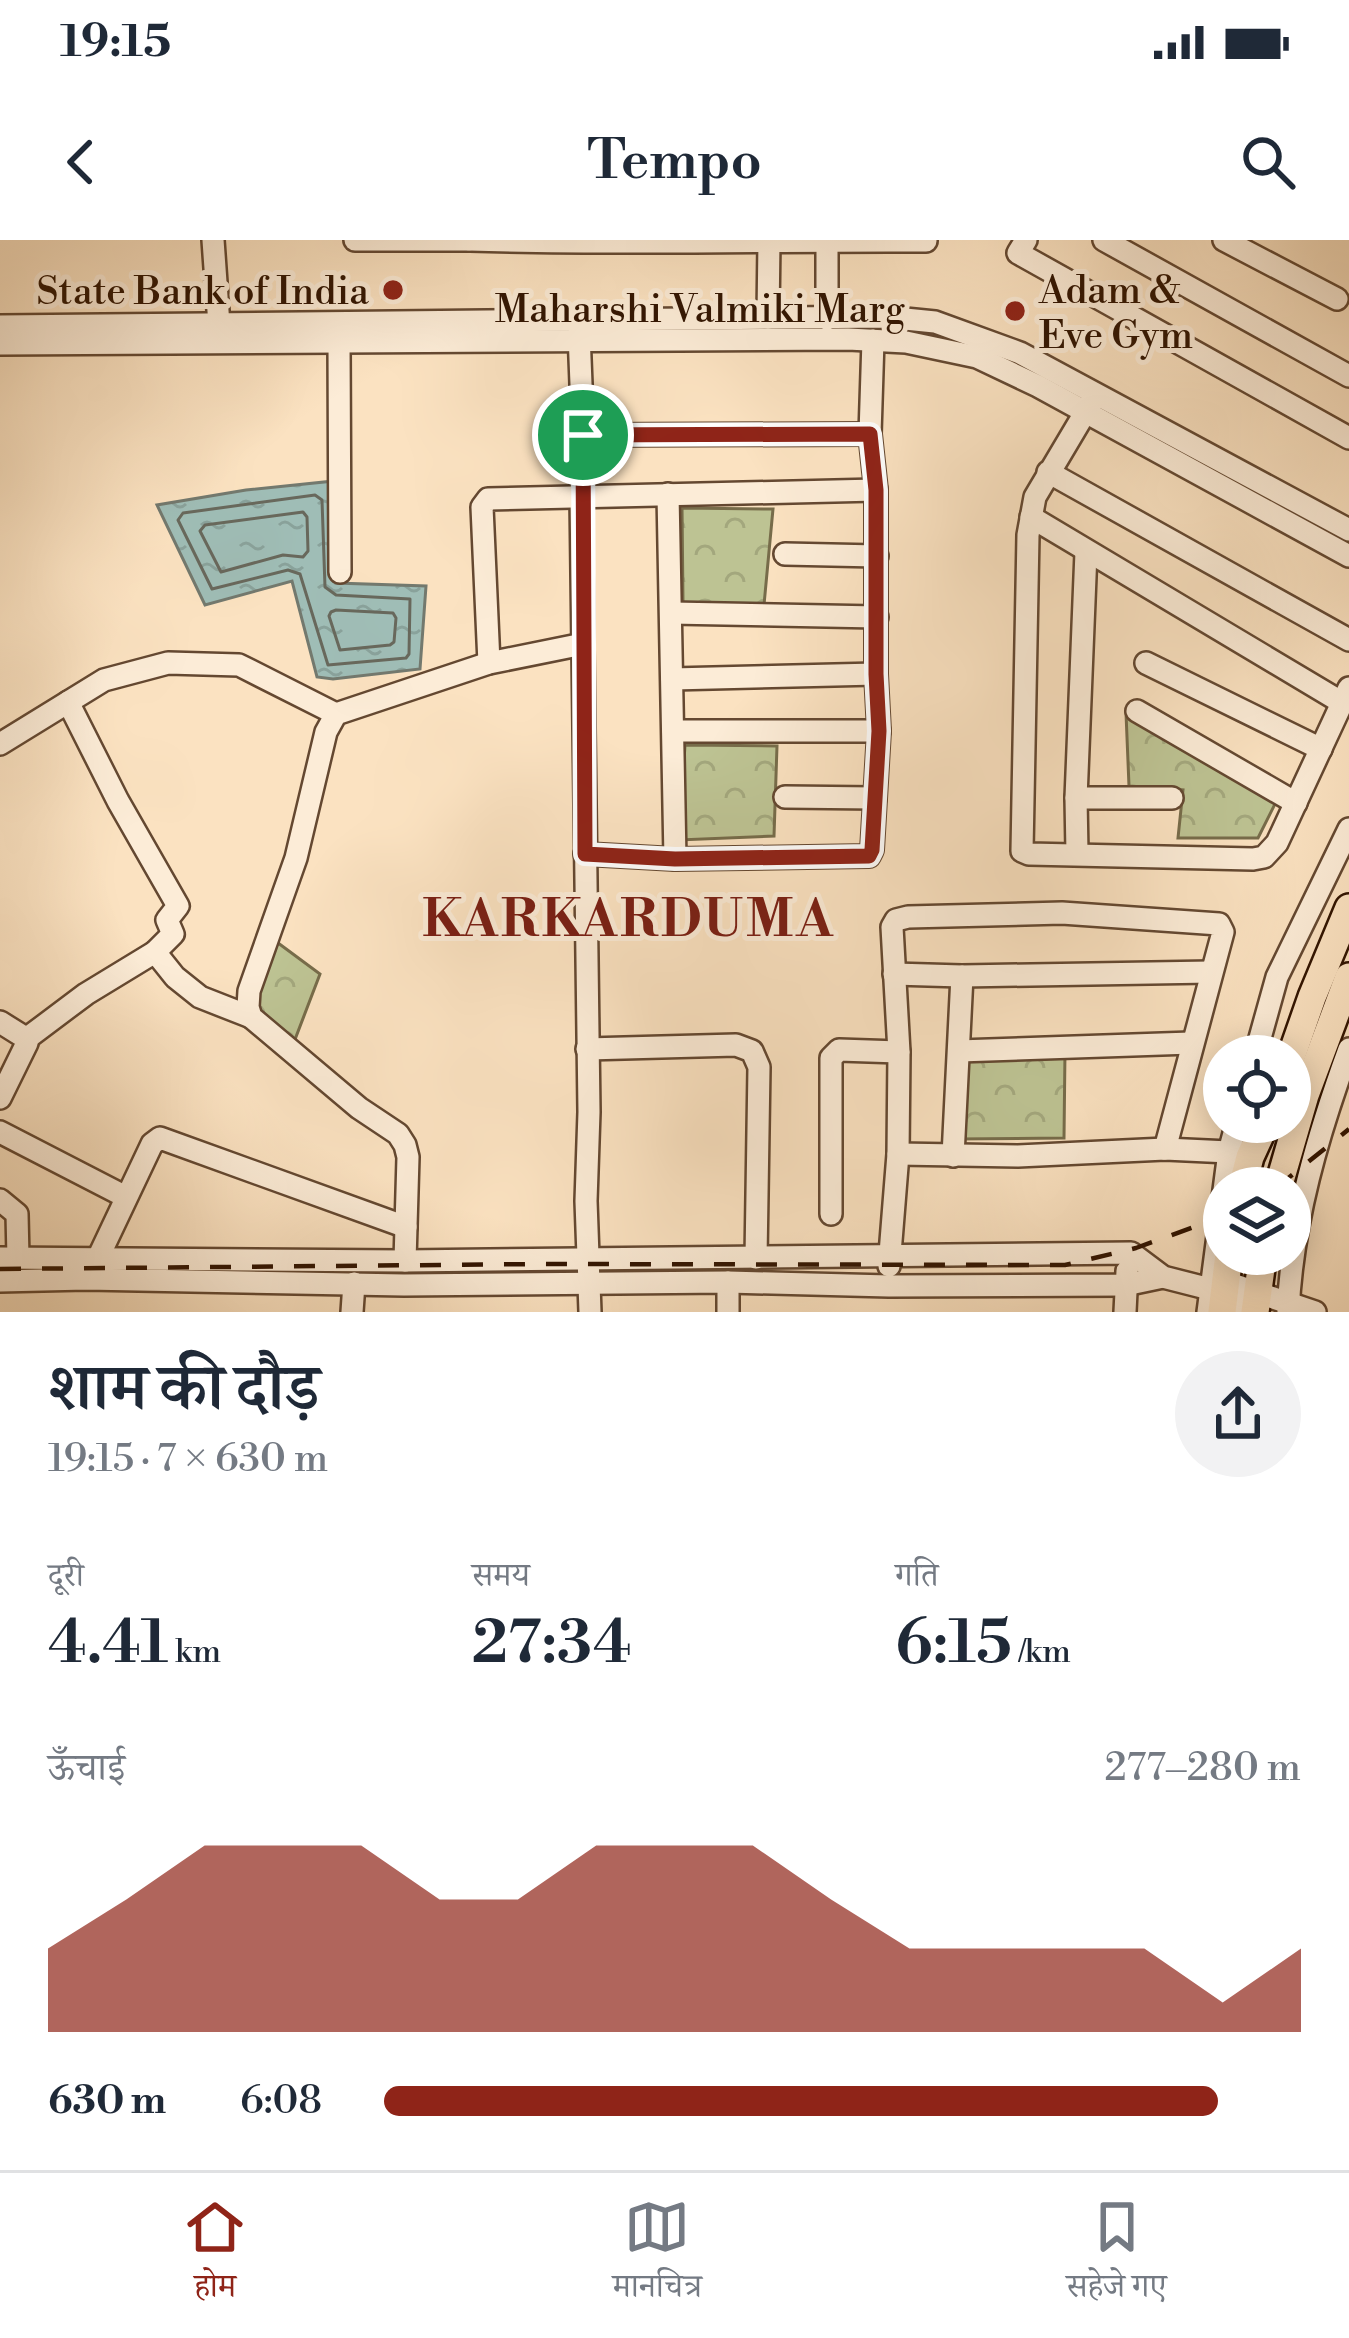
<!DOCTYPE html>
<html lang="hi">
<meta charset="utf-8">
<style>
body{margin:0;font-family:"Libre Bodoni","Noto Serif Devanagari",serif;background:#f2f2f3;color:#1f2937;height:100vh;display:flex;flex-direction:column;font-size:45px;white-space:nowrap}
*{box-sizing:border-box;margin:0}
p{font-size:39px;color:#747a83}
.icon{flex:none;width:66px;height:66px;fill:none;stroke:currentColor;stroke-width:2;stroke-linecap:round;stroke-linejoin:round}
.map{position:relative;height:1072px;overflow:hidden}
.drawer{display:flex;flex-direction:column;background:#fff;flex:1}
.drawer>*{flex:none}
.fabs{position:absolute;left:1203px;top:795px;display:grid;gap:24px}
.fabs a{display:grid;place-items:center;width:108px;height:108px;border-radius:50%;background:#fff;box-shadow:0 6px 30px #0003;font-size:60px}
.pin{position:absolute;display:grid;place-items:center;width:102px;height:102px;color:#fff;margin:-51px;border:6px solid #fff;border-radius:50%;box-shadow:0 3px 12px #0007}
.round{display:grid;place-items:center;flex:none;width:126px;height:126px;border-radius:63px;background:#f2f2f3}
.summary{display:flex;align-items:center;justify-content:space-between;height:204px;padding:0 48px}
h1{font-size:66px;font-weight:600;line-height:90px}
.figures{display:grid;grid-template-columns:repeat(3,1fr);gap:18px;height:204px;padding:12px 48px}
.figures div{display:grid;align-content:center}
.figures b{font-size:60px;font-weight:600}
.figures small{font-size:33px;font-weight:400}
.figures p{font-size:33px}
.chart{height:336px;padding:24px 48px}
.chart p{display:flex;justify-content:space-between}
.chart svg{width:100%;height:216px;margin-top:12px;fill:#8f2418;opacity:.7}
ul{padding:0 48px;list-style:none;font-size:39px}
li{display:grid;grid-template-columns:192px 144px 1fr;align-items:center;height:90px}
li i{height:30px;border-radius:15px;background:#8f2418}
.status{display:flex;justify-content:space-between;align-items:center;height:84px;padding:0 60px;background:#fff;direction:ltr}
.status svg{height:33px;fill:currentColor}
header{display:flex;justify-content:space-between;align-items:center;height:156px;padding:0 48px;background:#fff;font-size:54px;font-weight:600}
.tab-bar{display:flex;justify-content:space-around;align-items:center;height:168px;border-top:3px solid #e0e1e3;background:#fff;font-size:33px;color:#747a83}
.tab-bar a{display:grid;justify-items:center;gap:6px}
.tab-bar .on{color:#8f2418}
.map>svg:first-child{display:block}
</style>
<div class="status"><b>19:15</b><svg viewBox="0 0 49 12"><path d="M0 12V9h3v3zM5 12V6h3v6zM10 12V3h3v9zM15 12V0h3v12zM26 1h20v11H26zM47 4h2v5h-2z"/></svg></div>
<header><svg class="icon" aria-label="back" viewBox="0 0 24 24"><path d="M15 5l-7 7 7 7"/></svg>Tempo<svg class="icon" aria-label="search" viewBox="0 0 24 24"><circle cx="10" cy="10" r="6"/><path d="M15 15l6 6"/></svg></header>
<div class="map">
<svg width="1349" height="1072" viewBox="0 0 1349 1072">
<defs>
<pattern id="park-crowns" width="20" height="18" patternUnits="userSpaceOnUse" patternTransform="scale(3)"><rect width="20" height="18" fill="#bdc393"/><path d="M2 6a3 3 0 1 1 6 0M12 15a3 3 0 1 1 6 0" fill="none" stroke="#a3a77d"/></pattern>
<pattern id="water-ripples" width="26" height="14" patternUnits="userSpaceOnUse" patternTransform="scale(3)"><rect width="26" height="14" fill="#9fbdb6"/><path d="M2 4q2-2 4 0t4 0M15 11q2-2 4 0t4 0" fill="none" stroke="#89a29b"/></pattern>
</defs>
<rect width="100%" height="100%" fill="#fbe2c1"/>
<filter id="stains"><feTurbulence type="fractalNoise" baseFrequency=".00167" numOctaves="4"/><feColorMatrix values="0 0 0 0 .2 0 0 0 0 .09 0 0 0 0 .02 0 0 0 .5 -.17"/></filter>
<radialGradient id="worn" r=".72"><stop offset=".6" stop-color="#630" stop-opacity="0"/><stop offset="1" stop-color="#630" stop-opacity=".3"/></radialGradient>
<!-- park -->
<g fill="url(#park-crowns)" stroke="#776c4a" stroke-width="3">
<path d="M682 268 773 269 764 365 683 363Z"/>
<path d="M1126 473 1279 556 1258 598H1178L1183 550 1129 546Z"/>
<path d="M685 505 777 506 774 596 679 600Z"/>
<path d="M270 697 320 734 294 802 241 762Z"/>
<path d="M1065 811 1064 898 956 899 959 813Z"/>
</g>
<!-- water -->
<path fill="url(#water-ripples)" stroke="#73796e" stroke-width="3" d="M334 241 336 343 426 346 420 429 333 439 317 437 292 341 205 365 157 265 246 250Z"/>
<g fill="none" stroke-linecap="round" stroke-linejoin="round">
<!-- shore -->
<g stroke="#68685c" stroke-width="3">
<path d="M315 255 322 260 325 347 336 355 410 359 409 414 406 418 328 425 300 334 288 330 212 349 178 280 183 273Z"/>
<path d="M303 272 307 277 308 311 303 317 283 315 221 332 200 291 205 285Z"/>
<path d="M336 370 393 373 396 378 394 402 390 405 340 410 329 376 331 372Z"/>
</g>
<!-- minor casing -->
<g stroke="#644831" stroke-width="26">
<g id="minor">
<path d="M213 0 219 85"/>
<path d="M355 0H468"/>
<path d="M470 0C622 5 774 0 926 1"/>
<path d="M827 0V79"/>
<path d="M1026 0 1018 13 1349 198"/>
<path d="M1104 0 1349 136"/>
<path d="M1224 0 1337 59"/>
<path d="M768 78 769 0"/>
<path d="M0 86 885 77 935 82 1020 113 1349 290"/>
<path d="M579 93 583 195 581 256 589 872 586 961 590 1072"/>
<path d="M339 103 340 332"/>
<path d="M0 104 848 99 906 102 977 117 1038 146 1349 316"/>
<path d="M1092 161 1035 257 1028 295 1022 611 1029 614 1253 619 1264 617 1277 603 1349 448"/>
<path d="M583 195 870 194"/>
<path d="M1048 232 1349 400"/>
<path d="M668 254 675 619"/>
<path d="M1031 277 1341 462"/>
<path d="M785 314 877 316"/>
<path d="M671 373 877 377"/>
<path d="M489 423 482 267 488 259 876 250"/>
<path d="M1146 423 1321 509"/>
<path d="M672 439 876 434"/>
<path d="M1137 471 1296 563"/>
<path d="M673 491H879"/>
<path d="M0 504 104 440 168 423 239 425 336 474"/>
<path d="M785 557 875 558"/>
<path d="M1076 558H1172"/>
<path d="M1077 613 1076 558 1086 312"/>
<path d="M585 614 675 619 869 616 872 610 879 491 876 434V250L870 194 873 100"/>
<path d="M155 712 175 737 200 757 251 777"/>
<path d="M894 734 962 736 1211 732"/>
<path d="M0 782 24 797 27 803 0 858"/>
<path d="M26 799 86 754 155 712 173 694 167 680 178 666 118 561 68 462"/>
<path d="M587 809 736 805 752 811 759 827 756 1018"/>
<path d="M959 811 1191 803"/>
<path d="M1255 816 1277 737 1349 589"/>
<path d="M0 892 126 957"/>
<path d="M898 914 1018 916 1165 909 1229 912"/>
<path d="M953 916 962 736"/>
<path d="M0 960 17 974 18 1018"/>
<path d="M831 974V818L839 810 899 812"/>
<path d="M0 1018 405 1021 1131 1013 1163 1037 1210 1049 1223 1061 1250 1072"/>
<path d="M98 1018 152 904 160 898 406 987"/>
<path d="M405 1021 408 917 405 905 398 894 359 868 251 777 248 767 249 751 296 618 326 492 336 474 489 423 583 404"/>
<path d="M889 1026 898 914 899 812 892 687 896 680 908 677 1062 673 1219 684 1223 692 1165 909"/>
<path d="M0 1041 86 1039 404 1045 728 1042 889 1046 1125 1045 1163 1037"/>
<path d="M728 1042V1072"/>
<path d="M1214 1047 1226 1042 1315 1072"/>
<path d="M352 1072 354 1043"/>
<path d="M1125 1072 1127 1031"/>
<path d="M1208 1072 1229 912 1237 882"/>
<path d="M1288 1072C1292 981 1318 894 1349 809"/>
</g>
</g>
<!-- major casing -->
<g stroke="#311401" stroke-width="32">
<g id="major">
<path d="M1290 820 1312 757 1349 668"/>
<path d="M1242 948 1250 917 1266 882"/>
<path d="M1278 948 1305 855 1349 737"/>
<path d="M1222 1072 1229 1014"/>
<path d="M1255 1072 1263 1014"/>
</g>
</g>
<!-- minor -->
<use href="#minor" stroke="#fcecd7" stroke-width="21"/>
<!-- major -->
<use href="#major" stroke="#fbe2c1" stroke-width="27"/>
<!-- rail -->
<g stroke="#311401" stroke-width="4.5" stroke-dasharray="21 21" stroke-linecap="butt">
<path d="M1276 948 1349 889"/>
<path d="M0 1029 544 1024 1065 1025 1136 1008 1224 976"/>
</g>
</g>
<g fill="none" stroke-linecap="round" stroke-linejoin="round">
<!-- route casing -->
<g stroke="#fff" stroke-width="24">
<path id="route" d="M870 194 876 250V434L879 491 872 610 869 616 675 619 585 614 583 195Z"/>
</g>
<!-- route -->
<use href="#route" stroke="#8f2418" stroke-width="15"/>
</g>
<!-- markers -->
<g fill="#8f2418" stroke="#fcecd7" stroke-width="4.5">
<circle cx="393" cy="50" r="12"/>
<circle cx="1015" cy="71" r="12"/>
</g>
<g text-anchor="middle" stroke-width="10" stroke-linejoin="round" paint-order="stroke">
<!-- poi labels -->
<g font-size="39" fill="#311401" stroke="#fcecd7" text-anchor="start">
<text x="1039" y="63">Adam &amp;<tspan x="1039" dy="45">Eve Gym</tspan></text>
<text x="369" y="64" text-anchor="end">State Bank of India</text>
</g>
<!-- street labels -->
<g font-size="39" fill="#311401" stroke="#fcecd7">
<text x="700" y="82">Maharshi Valmiki Marg</text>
</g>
<!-- district labels -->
<g font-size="51" font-weight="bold" letter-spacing="3" fill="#7a1f14" stroke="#fcecd7">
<text x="629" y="696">KARKARDUMA</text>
</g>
</g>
<rect width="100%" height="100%" filter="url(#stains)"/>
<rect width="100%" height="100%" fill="url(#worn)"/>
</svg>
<div class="fabs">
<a><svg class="icon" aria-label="locate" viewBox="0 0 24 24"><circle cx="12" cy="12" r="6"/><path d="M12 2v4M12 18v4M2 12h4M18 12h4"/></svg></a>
<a><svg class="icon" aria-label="layers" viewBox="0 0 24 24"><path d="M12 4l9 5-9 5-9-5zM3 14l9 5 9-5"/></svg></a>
</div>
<div class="pin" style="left:583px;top:195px;background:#1e9e55"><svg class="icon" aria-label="arrive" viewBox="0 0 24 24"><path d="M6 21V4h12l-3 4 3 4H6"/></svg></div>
</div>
<section class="drawer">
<div class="summary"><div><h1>शाम की दौड़</h1><p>19:15 · 7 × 630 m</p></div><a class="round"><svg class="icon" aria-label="share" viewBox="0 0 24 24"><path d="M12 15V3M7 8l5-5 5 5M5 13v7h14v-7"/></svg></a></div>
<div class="figures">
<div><p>दूरी</p><b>4.41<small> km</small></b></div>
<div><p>समय</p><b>27:34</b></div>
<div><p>गति</p><b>6:15<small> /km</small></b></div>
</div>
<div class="chart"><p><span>ऊँचाई</span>277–280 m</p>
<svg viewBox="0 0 160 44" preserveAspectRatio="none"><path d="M0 44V27L10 17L20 6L30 6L40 6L50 17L60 17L70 6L80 6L90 6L100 17L110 27L120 27L130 27L140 27L150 38L160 27V44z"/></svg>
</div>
<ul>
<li><b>630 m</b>6:08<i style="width:91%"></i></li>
</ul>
</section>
<nav class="tab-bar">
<a class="on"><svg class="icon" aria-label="home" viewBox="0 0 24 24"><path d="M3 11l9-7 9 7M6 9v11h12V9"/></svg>होम</a>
<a><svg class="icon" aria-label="map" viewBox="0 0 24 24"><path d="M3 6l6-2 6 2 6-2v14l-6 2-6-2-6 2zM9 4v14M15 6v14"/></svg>मानचित्र</a>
<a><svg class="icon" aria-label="saved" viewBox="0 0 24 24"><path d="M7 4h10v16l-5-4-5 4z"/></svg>सहेजे गए</a>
</nav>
